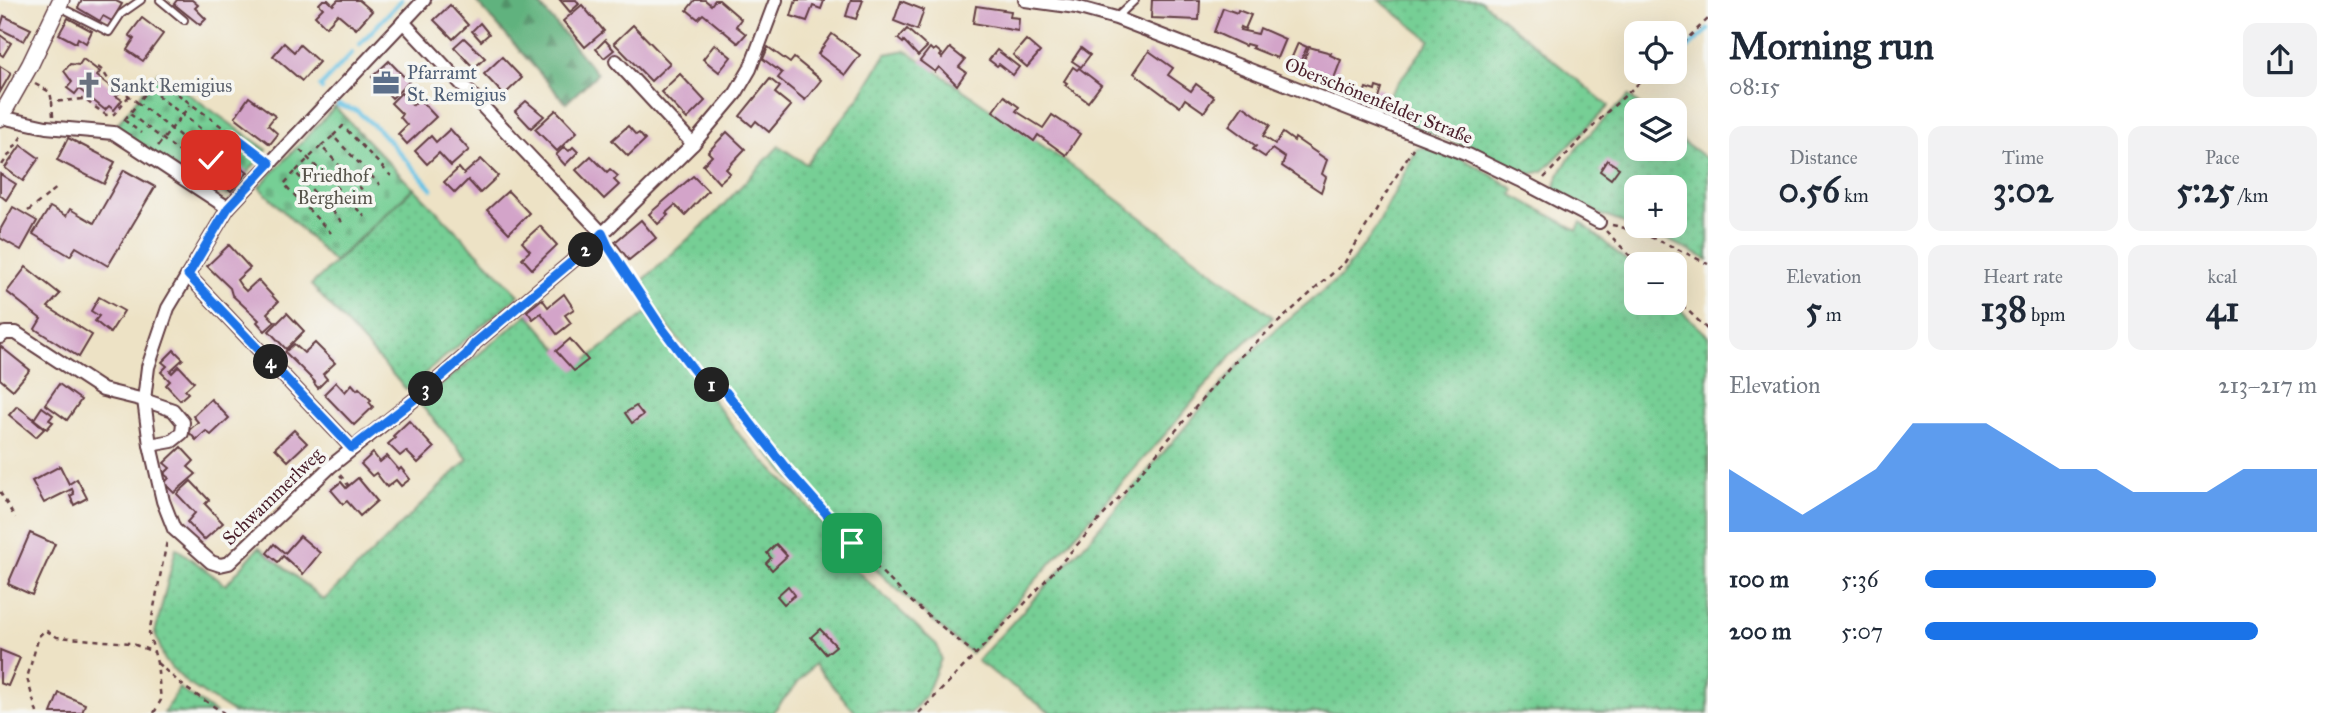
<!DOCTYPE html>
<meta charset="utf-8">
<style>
body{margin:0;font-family:"IM FELL Great Primer",serif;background:#f2f2f3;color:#1f2937;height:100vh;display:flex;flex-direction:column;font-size:26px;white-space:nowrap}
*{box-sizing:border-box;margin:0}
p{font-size:23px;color:#747a83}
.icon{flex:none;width:38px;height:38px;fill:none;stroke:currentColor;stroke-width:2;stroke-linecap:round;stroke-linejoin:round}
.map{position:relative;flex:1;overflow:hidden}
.sheet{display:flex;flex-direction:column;background:#fff;width:630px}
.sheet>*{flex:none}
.controls{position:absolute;left:1624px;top:21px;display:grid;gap:14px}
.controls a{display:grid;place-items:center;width:63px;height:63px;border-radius:14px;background:#fff;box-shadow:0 7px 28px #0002;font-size:35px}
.pin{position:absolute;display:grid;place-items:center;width:60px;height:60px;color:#fff;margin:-30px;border-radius:14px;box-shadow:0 4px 10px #0006}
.km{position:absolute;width:35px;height:35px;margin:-18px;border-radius:50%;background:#222;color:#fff;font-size:19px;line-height:35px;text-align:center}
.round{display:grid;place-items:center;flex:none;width:74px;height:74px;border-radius:14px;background:#f2f2f3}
.summary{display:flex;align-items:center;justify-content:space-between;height:119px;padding:0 21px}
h1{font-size:38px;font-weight:800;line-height:52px}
.stats{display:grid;grid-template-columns:repeat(3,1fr);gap:10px;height:119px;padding:7px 21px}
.stats div{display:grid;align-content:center;border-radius:14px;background:#f2f2f3;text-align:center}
.stats b{font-size:35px;font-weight:800}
.stats small{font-size:19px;font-weight:400}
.stats p{font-size:19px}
.chart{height:196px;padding:14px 21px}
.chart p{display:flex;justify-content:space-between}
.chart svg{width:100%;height:126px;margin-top:7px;fill:#1a73e8;opacity:.7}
ul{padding:0 21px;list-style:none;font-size:23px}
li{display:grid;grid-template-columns:112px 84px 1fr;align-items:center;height:52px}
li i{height:18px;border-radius:9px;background:#1a73e8}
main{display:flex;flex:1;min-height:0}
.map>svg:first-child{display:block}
</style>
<main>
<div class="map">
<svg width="1708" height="713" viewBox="0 0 1708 713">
<defs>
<pattern id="grass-dots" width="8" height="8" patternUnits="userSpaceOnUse" patternTransform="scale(1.75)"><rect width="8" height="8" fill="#76cf95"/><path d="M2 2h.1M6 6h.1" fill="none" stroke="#68b181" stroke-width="1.8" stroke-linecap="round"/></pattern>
<pattern id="forest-firs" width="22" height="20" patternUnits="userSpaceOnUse" patternTransform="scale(1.75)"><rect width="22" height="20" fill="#60b27e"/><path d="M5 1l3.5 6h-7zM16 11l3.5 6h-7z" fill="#519067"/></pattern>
<pattern id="cemetery-stones" width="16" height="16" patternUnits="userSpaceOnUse" patternTransform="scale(1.75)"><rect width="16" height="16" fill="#76cf95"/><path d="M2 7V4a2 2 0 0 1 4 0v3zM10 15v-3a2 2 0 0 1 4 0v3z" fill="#68b181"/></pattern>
</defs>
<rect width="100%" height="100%" fill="#f6f6f2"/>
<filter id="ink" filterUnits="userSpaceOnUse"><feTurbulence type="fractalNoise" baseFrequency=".0143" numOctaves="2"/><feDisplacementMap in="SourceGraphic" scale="14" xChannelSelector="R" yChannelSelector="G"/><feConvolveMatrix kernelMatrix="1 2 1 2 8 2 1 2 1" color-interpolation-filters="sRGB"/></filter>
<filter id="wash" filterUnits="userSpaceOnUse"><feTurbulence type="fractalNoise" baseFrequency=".00686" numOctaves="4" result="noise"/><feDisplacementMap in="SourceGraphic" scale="28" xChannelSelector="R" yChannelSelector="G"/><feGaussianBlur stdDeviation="1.57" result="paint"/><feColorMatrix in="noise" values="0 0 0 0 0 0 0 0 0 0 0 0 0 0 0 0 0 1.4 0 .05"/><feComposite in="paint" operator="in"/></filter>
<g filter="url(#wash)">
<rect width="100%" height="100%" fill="#ede2c5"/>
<!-- grass -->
<g fill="url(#grass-dots)" stroke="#607760" stroke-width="2" fill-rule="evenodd">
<path d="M1379 0H1480L1609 106 1543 171 1532 174 1521 175 1455 142 1376 112 1430 40Z"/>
<path d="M906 50 1093 181 1273 317 1232 355 1169 430 971 653C930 619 889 584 852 546 773 465 704 376 638 285L712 217 779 146 806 164 859 98 886 54Z"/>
<path d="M1629 96 1645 110H1636V149H1675V135L1708 160V260L1662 237 1591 211 1554 190C1561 156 1604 120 1629 96ZM1636 187H1675V226H1636Z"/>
<path d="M1427 146C1458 153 1487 172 1514 189L1512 195 1577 230 1581 222 1636 269V303H1673L1708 336V713H1051L977 661 1091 537 1240 363 1282 324 1341 276 1376 228 1417 149Z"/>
<path d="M414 188 519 295 406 389 311 285Z"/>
<path d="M646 313 742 438 799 497 853 557 848 563 937 645 941 659 926 695 911 713H856L814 664 772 713H234L187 683 165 661 155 633 176 548 226 585 259 547 324 600 468 459 419 403 528 314 575 369Z"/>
<path d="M179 688 215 713H164Z"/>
</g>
<!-- forest -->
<path fill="url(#forest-firs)" stroke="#556854" stroke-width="2" d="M475 0H536L597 74 566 103Z"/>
<!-- cemetery -->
<g fill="url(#cemetery-stones)" stroke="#607760" stroke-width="2">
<path d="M158 72 267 150 228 195 199 183 114 128Z"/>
<path d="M335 107 413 188 334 262 259 187Z"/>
</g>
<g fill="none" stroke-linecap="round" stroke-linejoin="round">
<!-- stream -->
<g stroke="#68c3e5" stroke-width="4.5">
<path d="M360 44 401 0"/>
<path d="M1680 55 1708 30"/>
<path d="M322 89 320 87 352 53"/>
<path d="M338 105 357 111 379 130 432 189"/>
</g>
</g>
<g id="blocks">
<!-- building -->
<g fill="#d3a4c9">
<path d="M82 0H114L122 4 112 21 103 16 100 21 78 8Z"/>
<path d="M177 0H192L198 5 195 8 206 19 200 25 174 4Z"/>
<path d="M323 0H328L333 5 338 0H359L372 11 356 29 338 14 326 27 315 16 323 8 319 4Z"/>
<path d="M560 0H576L579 4 570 12Z"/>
<path d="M695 0H705L711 5 715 0H719L741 19 736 26 746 34 738 43 703 14 698 19 687 10Z"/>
<path d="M796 0H820L824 1 821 9 813 6 807 21 791 16Z"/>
<path d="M851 0H863L856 19 846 16Z"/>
<path d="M1152 0H1200L1199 20 1151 18Z"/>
<path d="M901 1 924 10 917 30 894 21Z"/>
<path d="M450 5 468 25 453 39 434 20Z"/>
<path d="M582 5 604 31 585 47 563 21Z"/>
<path d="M976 6 1011 11 1010 17 1019 18 1018 31 973 23Z"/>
<path d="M1223 8 1237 13 1238 10 1251 15 1245 29 1241 27 1240 30 1258 34 1260 28 1285 39 1277 58 1252 48 1253 46 1246 44 1245 46 1214 32Z"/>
<path d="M4 16 31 29 24 41 0 29Z"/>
<path d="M68 18 92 31 86 43 78 38 76 43 59 34Z"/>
<path d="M142 18 163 34 143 61 127 50 134 39 129 35Z"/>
<path d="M480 23 489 34 481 41 472 31Z"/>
<path d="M633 25 670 63 651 81 614 43Z"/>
<path d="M907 29 927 47 918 56 904 41 903 43 898 39Z"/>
<path d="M832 34 860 55 845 75 818 54Z"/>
<path d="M0 35 11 43 3 56 0 54Z"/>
<path d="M464 38 485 58 474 68 454 47Z"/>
<path d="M605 40 614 50 604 58 596 49Z"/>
<path d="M1026 40 1040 52 1027 67 1013 55Z"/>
<path d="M284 43 294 52 300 45 319 62 302 81 273 56Z"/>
<path d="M1298 43 1307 47 1298 67 1289 64Z"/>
<path d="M715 44 731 57 719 72 703 59Z"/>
<path d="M768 47 790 63 794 58 821 80 805 100 778 78 782 73 763 59Z"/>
<path d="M1309 47 1331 53 1330 55 1341 60 1333 81 1301 68Z"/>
<path d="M930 48 933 51 936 49 942 54 940 56 942 58 950 48 965 60 959 67 966 72 957 85 939 67 935 72 920 61Z"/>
<path d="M1081 48 1090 55 1081 67 1072 61Z"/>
<path d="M997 50 1019 67 1013 75 999 64 997 66 989 60Z"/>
<path d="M1149 51 1173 68 1168 75 1191 91 1196 84 1214 97 1204 112 1185 99 1180 107 1134 73Z"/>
<path d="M502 57 522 78 504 95 484 74Z"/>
<path d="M83 59 100 72 97 76 119 93 116 96 122 100 114 110 109 106 105 110 79 89 75 94 67 88 72 82 64 71 70 64 79 65Z"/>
<path d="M389 61 409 82 392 98 372 77Z"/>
<path d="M0 66 11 73 0 92Z"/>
<path d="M1073 67 1077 70 1079 68 1101 85 1088 102 1065 85 1067 83 1064 81Z"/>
<path d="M680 74 705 101 687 119 661 92Z"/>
<path d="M770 79 780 87 775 93 791 106 769 132 756 121 752 126 740 116Z"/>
<path d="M1376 87 1382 89 1377 105 1362 99 1366 88 1375 91Z"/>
<path d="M401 93 413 105 419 99 436 117 407 144 398 134 407 125 400 117 402 114 391 103Z"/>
<path d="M1004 96 1019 107 1016 111 1043 128 1052 115 1080 134 1066 155 1038 135 1034 141 993 111Z"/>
<path d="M249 97 275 116 268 125 278 134 270 144 235 117Z"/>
<path d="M526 101 544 116 531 128 515 111Z"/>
<path d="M1243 106 1270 125 1263 136 1275 144 1283 133 1294 141 1295 138 1327 160 1322 174 1326 177 1321 192 1282 166 1285 158 1272 149 1265 157 1253 149 1256 146 1229 126Z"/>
<path d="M556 110 577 132 557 151 535 129Z"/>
<path d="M628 126 636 135 639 133 645 140 628 156 612 140Z"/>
<path d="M450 129 469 150 451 166 439 153 427 164 415 151 431 136 436 142Z"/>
<path d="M727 132 745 149 726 169 730 173 719 183 703 165 712 156 708 152Z"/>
<path d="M68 138 115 162 104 184 57 160Z"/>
<path d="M21 145 39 158 23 181 5 168Z"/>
<path d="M564 147 569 151 573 147 578 152 565 165 556 155Z"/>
<path d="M591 156 607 172 610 169 618 176 614 180 619 185 604 199 576 170Z"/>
<path d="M232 159 248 172 231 191 216 178Z"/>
<path d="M481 159 498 176 480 193 468 180 455 193 444 182 459 168 464 174Z"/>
<path d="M1607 160 1619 168 1611 179 1600 171Z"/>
<path d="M124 170 155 187 108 266 76 247 70 256 33 234 50 207 66 216 70 209 94 223Z"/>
<path d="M0 174 16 184 6 200 0 195Z"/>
<path d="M693 176 708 191 685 215 675 205 666 213 668 215 658 224 649 214Z"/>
<path d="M508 191 529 213 509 233 487 210Z"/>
<path d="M13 207 37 221 21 250 0 238V230Z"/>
<path d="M641 220 656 238 629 260 615 242Z"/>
<path d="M540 226 557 245 532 269 522 258 530 251 522 242Z"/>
<path d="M229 245 250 268 237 280 241 286 246 291 258 280 278 302 267 313 275 322 265 331 257 322 259 320 232 295 230 288 207 266Z"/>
<path d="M26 267 60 294 48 307 92 335 79 357 35 329 41 319 7 292Z"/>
<path d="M564 294 574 309 565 315 571 323 557 334 541 313 533 319 527 311 542 299 548 307Z"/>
<path d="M99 297 124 311 110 333 95 321 99 316 91 311Z"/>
<path d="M287 313 304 331 286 349 269 331Z"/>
<path d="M570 339 588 360 574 371 556 351Z"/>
<path d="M315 343 335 363 323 374 327 379 318 388 314 383 315 382 285 352 294 344 304 353Z"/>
<path d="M0 346 30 370 13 390 0 379Z"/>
<path d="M174 350 183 359 170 371 172 373 179 366 194 382 185 390 188 393 180 400 166 385 170 381 161 372 167 366 162 362Z"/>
<path d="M336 382 345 392 352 384 357 390 359 388 371 400 369 402 373 407 354 425 324 394Z"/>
<path d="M59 384 81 400 67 420 45 404Z"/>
<path d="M211 399 229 418 211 435 206 431 196 440 188 431 198 422 193 416Z"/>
<path d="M17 406 34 419 42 407 53 415 49 420 53 422 47 429 34 419 33 420 44 429 36 437 9 415Z"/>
<path d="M636 406 643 415 632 423 625 413Z"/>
<path d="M409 421 434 448 418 463 406 451 400 456 388 444 395 438 393 436Z"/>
<path d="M294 430 307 443 288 461 275 448Z"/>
<path d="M181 447 194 461 188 467 196 474 174 493 164 483 169 478 164 474 170 468 164 463Z"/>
<path d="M373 453 380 462 387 456 399 470 401 468 410 479 401 486 396 480 387 487 376 473 372 476 361 464Z"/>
<path d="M60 466 69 484 77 479 87 498 74 505 70 496 74 494 72 489 44 503 32 481Z"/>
<path d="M358 478 377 501 360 516 347 501 343 504 331 490 341 482 346 488Z"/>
<path d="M191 481 209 500 205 504 223 523 204 540 187 522 195 513 177 494Z"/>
<path d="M30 533 55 544 32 595 8 584Z"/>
<path d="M300 536 320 553 303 574 283 556 278 562 267 553 274 544 285 553Z"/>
<path d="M776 544 787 556 772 570 766 563 771 558 767 553Z"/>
<path d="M788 586 795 595 784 604 777 596Z"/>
<path d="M820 629 836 646 826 654 811 637Z"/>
<path d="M0 650 20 658 8 686 0 683Z"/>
<path d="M59 693 85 704 82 713H51Z"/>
</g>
</g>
</g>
<g filter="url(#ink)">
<use href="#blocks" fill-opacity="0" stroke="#623c42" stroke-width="2"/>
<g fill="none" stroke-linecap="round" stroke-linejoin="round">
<!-- lane casing -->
<g stroke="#623c42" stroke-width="10">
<g id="lane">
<path d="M160 0 184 20"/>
<path d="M60 7 109 32 121 14 141 0"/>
<path d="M1116 18 1135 0"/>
</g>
</g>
<!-- street casing -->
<g stroke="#623c42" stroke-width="16">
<g id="street">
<path d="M424 0 228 208 168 308 148 367 144 400 150 445 163 501 174 529 211 562 220 565 229 563 331 466 415 399 466 355 475 343 588 248 693 144 736 93 750 69 776 0"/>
<path d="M1025 0 1076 7 1116 18 1196 49 1468 155 1519 180 1599 222"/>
<path d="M403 22 602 233"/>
<path d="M616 61 693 144"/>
<path d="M1 117 46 127 114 133 228 208"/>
<path d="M188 275 352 448"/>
<path d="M0 337 5 333H16L103 390 144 400 173 410 183 422 182 433 172 441 150 445"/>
</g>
</g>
<!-- secondary casing -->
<g stroke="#623c42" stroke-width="19">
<path id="secondary" d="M0 118 30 65 61 0"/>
</g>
<!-- path -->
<g stroke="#623c42" stroke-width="2.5" stroke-dasharray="5 5" stroke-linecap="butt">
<path d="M1675 50 1708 19"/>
<path d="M98 67 103 71 108 79 138 103 157 79 232 134 211 160 138 103 123 122"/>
<path d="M35 84 50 92 52 102"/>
<path d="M149 89 223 146"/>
<path d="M130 114 203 170 198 175"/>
<path d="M53 116 52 102 84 99 106 115 114 114 129 96"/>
<path d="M124 120 141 133"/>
<path d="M232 134 260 156"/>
<path d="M333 136 343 126 391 176"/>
<path d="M158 146 190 105"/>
<path d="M321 146 333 136 380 185"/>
<path d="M300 150 365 217"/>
<path d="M2 165 22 136"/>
<path d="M202 171 211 160 223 169"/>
<path d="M295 172 284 184 331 233"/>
<path d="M1544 178 1607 112 1651 72"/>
<path d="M28 211 58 187"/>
<path d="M342 222 295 172 321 146 368 196"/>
<path d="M1612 225C1646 232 1677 249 1708 264"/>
<path d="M1606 231 1638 264"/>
<path d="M608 246 662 328 702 381 726 392 785 467 852 543 913 603 975 654"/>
<path d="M1675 298 1708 330"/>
<path d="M340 475 349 486"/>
<path d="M0 492 15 518"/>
<path d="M157 663 187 689 224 713"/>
<path d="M37 713 27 678 39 636 45 630 57 637 130 643 154 652"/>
<path d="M154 713 161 700 157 663 149 633 167 541"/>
<path d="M919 713 1029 599 1124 492 1232 364 1345 262 1413 148"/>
</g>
<!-- lane -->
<use href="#lane" stroke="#fff" stroke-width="6"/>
<!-- street -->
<use href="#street" stroke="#fff" stroke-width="12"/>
<!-- secondary -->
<use href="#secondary" stroke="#fff" stroke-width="16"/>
</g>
</g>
<g fill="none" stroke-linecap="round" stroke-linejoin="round" filter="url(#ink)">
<!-- route casing -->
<g stroke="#fff" stroke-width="14">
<path id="route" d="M211 160 232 134 270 163 228 208 188 275 352 448 415 399 466 355 475 343 588 248 602 233 608 246 662 328 702 381 726 392 785 467 852 543"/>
</g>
<!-- route -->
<use href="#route" stroke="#1a73e8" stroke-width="9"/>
</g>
<!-- icons -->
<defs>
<g id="office-bare" transform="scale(2.1)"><path d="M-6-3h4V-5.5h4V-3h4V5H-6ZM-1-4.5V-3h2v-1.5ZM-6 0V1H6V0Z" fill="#5c6f8a" stroke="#f6f6f2" stroke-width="2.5" paint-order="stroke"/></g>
<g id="church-bare" transform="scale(2.1)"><path d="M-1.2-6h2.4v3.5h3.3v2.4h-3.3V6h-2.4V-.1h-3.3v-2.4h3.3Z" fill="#6b7280" stroke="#f6f6f2" stroke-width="2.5" paint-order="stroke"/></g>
</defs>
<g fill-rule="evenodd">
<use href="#office-bare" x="386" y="83"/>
<use href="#church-bare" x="89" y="85"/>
</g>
<g text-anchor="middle" stroke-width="7" stroke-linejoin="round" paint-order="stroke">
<!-- service labels -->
<g font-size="19" fill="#4e5e75" stroke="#f6f6f2" text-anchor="start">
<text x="407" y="79">Pfarramt<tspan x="407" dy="22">St. Remigius</tspan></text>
</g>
<!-- worship labels -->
<g font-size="19" fill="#5b616d" stroke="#f6f6f2" text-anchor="start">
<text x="110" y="92">Sankt Remigius</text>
</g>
<!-- street labels -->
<g font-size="19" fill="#4a1f2b" stroke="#f6f6f2">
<text transform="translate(1379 100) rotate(22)" y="7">Oberschönenfelder Straße</text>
<text transform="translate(272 496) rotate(-44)" y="7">Schwammerlweg</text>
</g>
<!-- park labels -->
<g font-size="19" fill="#57544b" stroke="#f6f6f2">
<text x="335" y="182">Friedhof<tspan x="335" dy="22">Bergheim</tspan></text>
</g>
</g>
</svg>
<div class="controls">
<a><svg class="icon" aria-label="locate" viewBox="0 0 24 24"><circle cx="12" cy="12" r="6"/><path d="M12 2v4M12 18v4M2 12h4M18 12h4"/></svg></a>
<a><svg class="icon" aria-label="layers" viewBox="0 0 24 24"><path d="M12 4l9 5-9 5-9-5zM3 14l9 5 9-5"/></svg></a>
<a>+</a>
<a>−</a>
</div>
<div class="pin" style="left:852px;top:543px;background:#1e9e55"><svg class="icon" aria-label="arrive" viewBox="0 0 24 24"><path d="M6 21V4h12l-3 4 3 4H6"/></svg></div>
<div class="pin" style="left:211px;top:160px;background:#d93025"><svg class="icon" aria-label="check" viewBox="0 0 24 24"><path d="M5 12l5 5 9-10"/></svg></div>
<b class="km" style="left:712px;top:385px">1</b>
<b class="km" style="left:586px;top:250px">2</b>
<b class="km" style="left:426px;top:389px">3</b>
<b class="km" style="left:271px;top:362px">4</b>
</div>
<section class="sheet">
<div class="summary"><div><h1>Morning run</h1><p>08:15</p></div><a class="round"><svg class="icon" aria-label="share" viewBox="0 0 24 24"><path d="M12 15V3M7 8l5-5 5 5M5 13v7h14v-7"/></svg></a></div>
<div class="stats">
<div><p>Distance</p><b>0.56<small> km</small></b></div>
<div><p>Time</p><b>3:02</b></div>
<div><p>Pace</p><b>5:25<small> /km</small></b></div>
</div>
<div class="stats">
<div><p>Elevation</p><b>5<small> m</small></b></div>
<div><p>Heart rate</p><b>138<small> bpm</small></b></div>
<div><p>kcal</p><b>41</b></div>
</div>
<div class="chart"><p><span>Elevation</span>213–217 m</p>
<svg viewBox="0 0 160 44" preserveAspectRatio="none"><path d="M0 44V22L10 30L20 38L30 30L40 22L50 6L60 6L70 6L80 14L90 22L100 22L110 30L120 30L130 30L140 22L150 22L160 22V44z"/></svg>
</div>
<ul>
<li><b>100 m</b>5:36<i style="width:59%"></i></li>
<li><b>200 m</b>5:07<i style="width:85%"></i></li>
</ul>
</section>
</main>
